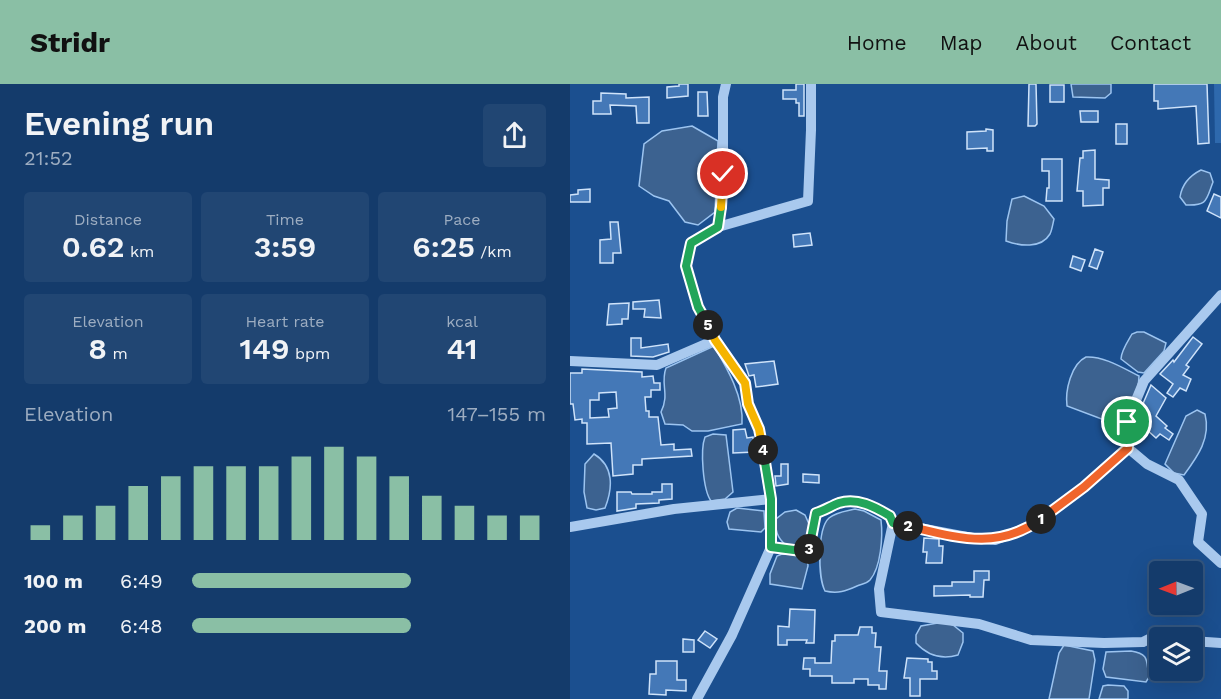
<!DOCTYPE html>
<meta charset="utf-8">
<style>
body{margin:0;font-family:"Work Sans",sans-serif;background:#214673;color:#f1f3f6;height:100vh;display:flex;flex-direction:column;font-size:22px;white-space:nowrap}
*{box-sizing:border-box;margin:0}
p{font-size:20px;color:#9dadc1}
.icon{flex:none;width:33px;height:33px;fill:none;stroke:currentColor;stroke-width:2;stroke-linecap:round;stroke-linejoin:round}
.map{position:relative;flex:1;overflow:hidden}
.sheet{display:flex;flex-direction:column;background:#143b6b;width:570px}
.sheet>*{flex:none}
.needle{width:39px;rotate:269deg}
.buttons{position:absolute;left:579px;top:477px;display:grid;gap:12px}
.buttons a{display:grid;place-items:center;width:54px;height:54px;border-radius:6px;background:#143b6b;box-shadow:0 6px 24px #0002,0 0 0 2px #33557e;font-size:30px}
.pin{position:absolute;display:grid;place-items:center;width:51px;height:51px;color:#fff;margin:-26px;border:3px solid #fff;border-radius:50%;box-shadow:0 2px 6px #0007}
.km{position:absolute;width:30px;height:30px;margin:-15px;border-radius:50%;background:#222;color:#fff;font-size:16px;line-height:30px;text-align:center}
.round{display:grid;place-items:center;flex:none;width:63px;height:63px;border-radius:6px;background:#214673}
.overview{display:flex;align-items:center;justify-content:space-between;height:102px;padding:0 24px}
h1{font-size:33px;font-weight:600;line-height:45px}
.metrics{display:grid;grid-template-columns:repeat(3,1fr);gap:9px;height:102px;padding:6px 24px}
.metrics div{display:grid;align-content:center;border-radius:6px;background:#214673;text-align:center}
.metrics b{font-size:30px;font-weight:600}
.metrics small{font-size:16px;font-weight:400}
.metrics p{font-size:16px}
.chart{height:168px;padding:12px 24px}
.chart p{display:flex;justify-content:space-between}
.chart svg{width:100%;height:108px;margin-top:6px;stroke:#8abfa5;stroke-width:6}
ul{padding:0 24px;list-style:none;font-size:20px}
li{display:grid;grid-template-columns:96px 72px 1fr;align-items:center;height:45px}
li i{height:15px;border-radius:8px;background:#8abfa5}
header{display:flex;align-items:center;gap:36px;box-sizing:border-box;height:84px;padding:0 30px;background:#8abfa5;color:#111}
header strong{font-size:28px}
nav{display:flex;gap:33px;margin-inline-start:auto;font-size:21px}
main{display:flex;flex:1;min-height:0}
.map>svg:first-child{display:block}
</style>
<header>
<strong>Stridr</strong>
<nav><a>Home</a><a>Map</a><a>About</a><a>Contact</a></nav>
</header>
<main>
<section class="sheet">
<div class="overview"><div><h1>Evening run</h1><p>21:52</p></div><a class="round"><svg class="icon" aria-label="share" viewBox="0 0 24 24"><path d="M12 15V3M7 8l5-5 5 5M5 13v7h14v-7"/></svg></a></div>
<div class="metrics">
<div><p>Distance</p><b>0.62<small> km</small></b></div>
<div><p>Time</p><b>3:59</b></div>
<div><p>Pace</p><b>6:25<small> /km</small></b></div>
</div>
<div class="metrics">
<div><p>Elevation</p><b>8<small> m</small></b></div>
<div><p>Heart rate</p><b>149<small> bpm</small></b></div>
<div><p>kcal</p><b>41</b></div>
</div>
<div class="chart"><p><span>Elevation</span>147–155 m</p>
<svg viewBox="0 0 160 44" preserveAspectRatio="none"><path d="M5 44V38M15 44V34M25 44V30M35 44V22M45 44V18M55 44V14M65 44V14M75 44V14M85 44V10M95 44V6M105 44V10M115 44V18M125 44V26M135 44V30M145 44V34M155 44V34"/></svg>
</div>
<ul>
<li><b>100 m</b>6:49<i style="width:62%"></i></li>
<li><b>200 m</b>6:48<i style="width:62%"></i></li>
</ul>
</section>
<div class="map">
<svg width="651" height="615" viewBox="0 0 651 615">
<rect width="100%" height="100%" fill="#1b4f8f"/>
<!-- green -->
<path fill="#2e69ad" d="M644 0H651V59H645Z"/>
<!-- water -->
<g fill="#3c6290" stroke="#9cc4f0" stroke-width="1.5">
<path d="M501 0H541V9L535 14 503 13Z"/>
<path d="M122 42 148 57 145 128 128 141 115 138 99 117 84 112 69 102 74 60 92 47Z"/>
<path d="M631 86 640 89 643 98C636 116 638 122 616 121L610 113C612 100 619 92 631 86Z"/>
<path d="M454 112 474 122 484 135C483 139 482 146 480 150 471 165 450 162 436 157L437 137 442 115Z"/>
<path d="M567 248H574L596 259 594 267 574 289 568 288 551 275C551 267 558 257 562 250Z"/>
<path d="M144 262C157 284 174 313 172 340L138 347H122L113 341 95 340 91 328C100 310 90 300 96 284Z"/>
<path d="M516 273C534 272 553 284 569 292 569 307 559 328 548 338L537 337 497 322C495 307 501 280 516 273Z"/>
<path d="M627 326 635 330C641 354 628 372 614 391L604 389 595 380 616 332Z"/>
<path d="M143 350 156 351 163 408 155 415 141 417C133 406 130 366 135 353Z"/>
<path d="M24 370C44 382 43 404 35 424L26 426 17 424 14 408 15 380Z"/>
<path d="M167 424 194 427 195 444 191 448 159 445 157 438 160 428Z"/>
<path d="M285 425 294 427 311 436C313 453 311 483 300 496 296 500 292 500 287 502 276 507 268 510 255 507 248 494 247 445 259 434 266 428 277 427 285 425Z"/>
<path d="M226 426 235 431 239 440 236 461H216C207 454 205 446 206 435L215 428Z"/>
<path d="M212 470 237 471 238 482 232 505 200 500V490L207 472Z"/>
<path d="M373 538 383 541 393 549V558L388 571C371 576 358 572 346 559V551L351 542Z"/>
<path d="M494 561 523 567 525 576 519 615H479L489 569Z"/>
<path d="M561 567C580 570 576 577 579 593L576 598 536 593 533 585 536 568Z"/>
<path d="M538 601 554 602 558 607V615H529L533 602Z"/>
</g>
<!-- building -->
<g fill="#4478b7" stroke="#cfe3fa" stroke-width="1.5" fill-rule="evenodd">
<path d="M109 0H118V12L97 14V3L109 2Z"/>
<path d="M226 0H234V32H229V19H226V15H213V6H226Z"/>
<path d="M459 0H466L467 40 465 42H458Z"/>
<path d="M584 0H637L639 59 628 60 626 22 588 25V17H584Z"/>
<rect x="480" y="1" width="14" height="17"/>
<path d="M128 8H137L138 32H128Z"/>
<path d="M31 9 56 10V14L79 13V39H67L66 22 40 21 41 30H23V17H31Z"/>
<path d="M510 27H528V38H511Z"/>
<rect x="546" y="40" width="11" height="20"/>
<path d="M416 45 423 46V67H417V64L397 65V48L416 47Z"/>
<path d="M525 66V95L539 96V104H533V121L513 122V107H507L510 74H513V67Z"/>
<path d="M472 75H492V117H476L477 104H479V87H472Z"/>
<path d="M20 105V118H0V111L8 110V106Z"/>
<path d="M644 110 651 113V134L637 127Z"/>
<path d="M40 138H48L51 169H43V179H30V156L41 155Z"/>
<path d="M240 149 242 161 224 163 223 151Z"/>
<path d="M525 165 533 168 527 185 519 182Z"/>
<path d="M503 172 515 176 511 187 500 183Z"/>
<path d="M89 216 91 234 74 233 75 225H63V218Z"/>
<path d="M59 219 58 235H52V240L37 241 39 220Z"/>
<path d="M623 253 632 260 616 281 619 283 613 291 621 295 616 307 610 304 603 313 597 309 603 300 590 290 603 276 604 278Z"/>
<path d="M61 254H71V264L98 260 99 268 83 273 61 272Z"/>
<path d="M204 277 208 300 186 303 184 291 179 292 175 280Z"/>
<path d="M12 285 72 288V293L83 292 84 299H90V306H81V313H75L76 327H79V333H88L91 361 104 360V366L121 365 122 372 72 375V381H63V390L43 392 41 359 17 360V339H12V335L5 336 3 320H0V289H12ZM46 308 47 324 38 325 39 333 20 334V316H29V309Z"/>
<path d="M581 301 596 314 586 332 597 342 595 344 603 350 599 356 590 350 586 354 566 336Z"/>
<path d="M175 345 177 354 183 353 185 368 163 369V346Z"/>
<path d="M211 380H218V400L206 402 205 392H211Z"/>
<path d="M233 390 249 391V399L233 398Z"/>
<path d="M92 400H102V415L89 416V419L66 420V424L47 427V408H61L62 410H82V408H92Z"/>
<path d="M354 454 369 455V462H373L372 479H356L357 468H353Z"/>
<path d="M404 487H419V496H414L413 513H400V511L364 512V502H382V498H404Z"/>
<path d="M220 525 245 526 244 559H236L237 556H217V561H208V542L219 543Z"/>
<path d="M290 543H302V549H306L305 563H311L309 587H317L316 605H309V601H298V595H284V599H262V592H240V585H233L234 574H245V579H261L262 557H265V551H288Z"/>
<path d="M135 547 147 555 140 564 128 556Z"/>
<path d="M113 555 124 556V568H113Z"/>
<path d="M337 574 358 575V578H362V587H367V595H350V612H340V594H334Z"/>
<path d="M86 577H107V596H116V607L96 606V611L79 610 80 590H86Z"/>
</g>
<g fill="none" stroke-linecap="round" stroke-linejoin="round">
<!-- minor -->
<g stroke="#a9c9ee" stroke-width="10">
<path d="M148 143 153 90V13L156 0"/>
<path d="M651 211 574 297 557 338 558 364 577 380 609 396 632 430 628 458 651 479"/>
<path d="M0 277 87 281 145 256"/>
<path d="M323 439 402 454 425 456 459 443 514 403 558 364"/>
<path d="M0 443 104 425 201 415"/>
<path d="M201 463 239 468 246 429C254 427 261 421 269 419 287 413 305 423 320 432L323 439 309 505 311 528 409 540 461 556 534 559 573 558 581 554 590 555"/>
<path d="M622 557 651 559"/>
<path d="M127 615 162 551 201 463 202 424 189 345 178 320 175 299 145 256 128 223 122 204 116 182 121 159 148 143 238 117 241 46V0"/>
</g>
</g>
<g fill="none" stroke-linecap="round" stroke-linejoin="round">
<!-- split-1 casing -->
<g stroke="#fff" stroke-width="12">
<path id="split-1" d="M471 435 514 403 558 364 557 338"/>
</g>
<!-- split-2 casing -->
<g stroke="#fff" stroke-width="12">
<path id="split-2" d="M338 442C386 453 427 467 471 435"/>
</g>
<!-- split-3 casing -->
<g stroke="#fff" stroke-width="12">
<path id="split-3" d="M239 465 246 429C254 427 261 422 269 419 287 413 305 423 320 432L323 439 338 442"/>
</g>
<!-- split-4 casing -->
<g stroke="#fff" stroke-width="12">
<path id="split-4" d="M193 366 201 415V463L239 468V465"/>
</g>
<!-- split-5 casing -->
<g stroke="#fff" stroke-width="12">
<path id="split-5" d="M138 241 145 256 175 299 178 320 189 345 193 366"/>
</g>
<!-- split-6 casing -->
<g stroke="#fff" stroke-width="12">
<path id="split-6" d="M138 241 128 223 116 182 121 159 148 143 151 123"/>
</g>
<!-- split-7 casing -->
<g stroke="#fff" stroke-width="12">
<path id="split-7" d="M151 123 153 90"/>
</g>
<!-- split-1 -->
<use href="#split-1" stroke="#f0652b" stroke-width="8"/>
<!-- split-2 -->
<use href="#split-2" stroke="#f0652b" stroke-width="8"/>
<!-- split-3 -->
<use href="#split-3" stroke="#22a559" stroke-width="8"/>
<!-- split-4 -->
<use href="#split-4" stroke="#22a559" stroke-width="8"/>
<!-- split-5 -->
<use href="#split-5" stroke="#f5b400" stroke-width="8"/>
<!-- split-6 -->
<use href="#split-6" stroke="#22a559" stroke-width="8"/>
<!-- split-7 -->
<use href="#split-7" stroke="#f5b400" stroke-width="8"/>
</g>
</svg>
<div class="buttons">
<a><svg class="needle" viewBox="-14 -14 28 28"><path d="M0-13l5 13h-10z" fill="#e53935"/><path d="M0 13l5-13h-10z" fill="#9dadc1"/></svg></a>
<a><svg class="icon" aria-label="layers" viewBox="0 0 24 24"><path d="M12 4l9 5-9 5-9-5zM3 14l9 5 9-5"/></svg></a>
</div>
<div class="pin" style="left:557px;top:338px;background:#1e9e55"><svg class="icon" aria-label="arrive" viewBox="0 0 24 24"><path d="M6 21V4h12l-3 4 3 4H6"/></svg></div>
<div class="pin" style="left:153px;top:90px;background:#d93025"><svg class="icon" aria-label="check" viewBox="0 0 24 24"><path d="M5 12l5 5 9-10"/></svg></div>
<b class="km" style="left:471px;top:435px">1</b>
<b class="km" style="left:338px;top:442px">2</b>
<b class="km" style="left:239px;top:465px">3</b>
<b class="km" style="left:193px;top:366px">4</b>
<b class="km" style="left:138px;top:241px">5</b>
</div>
</main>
